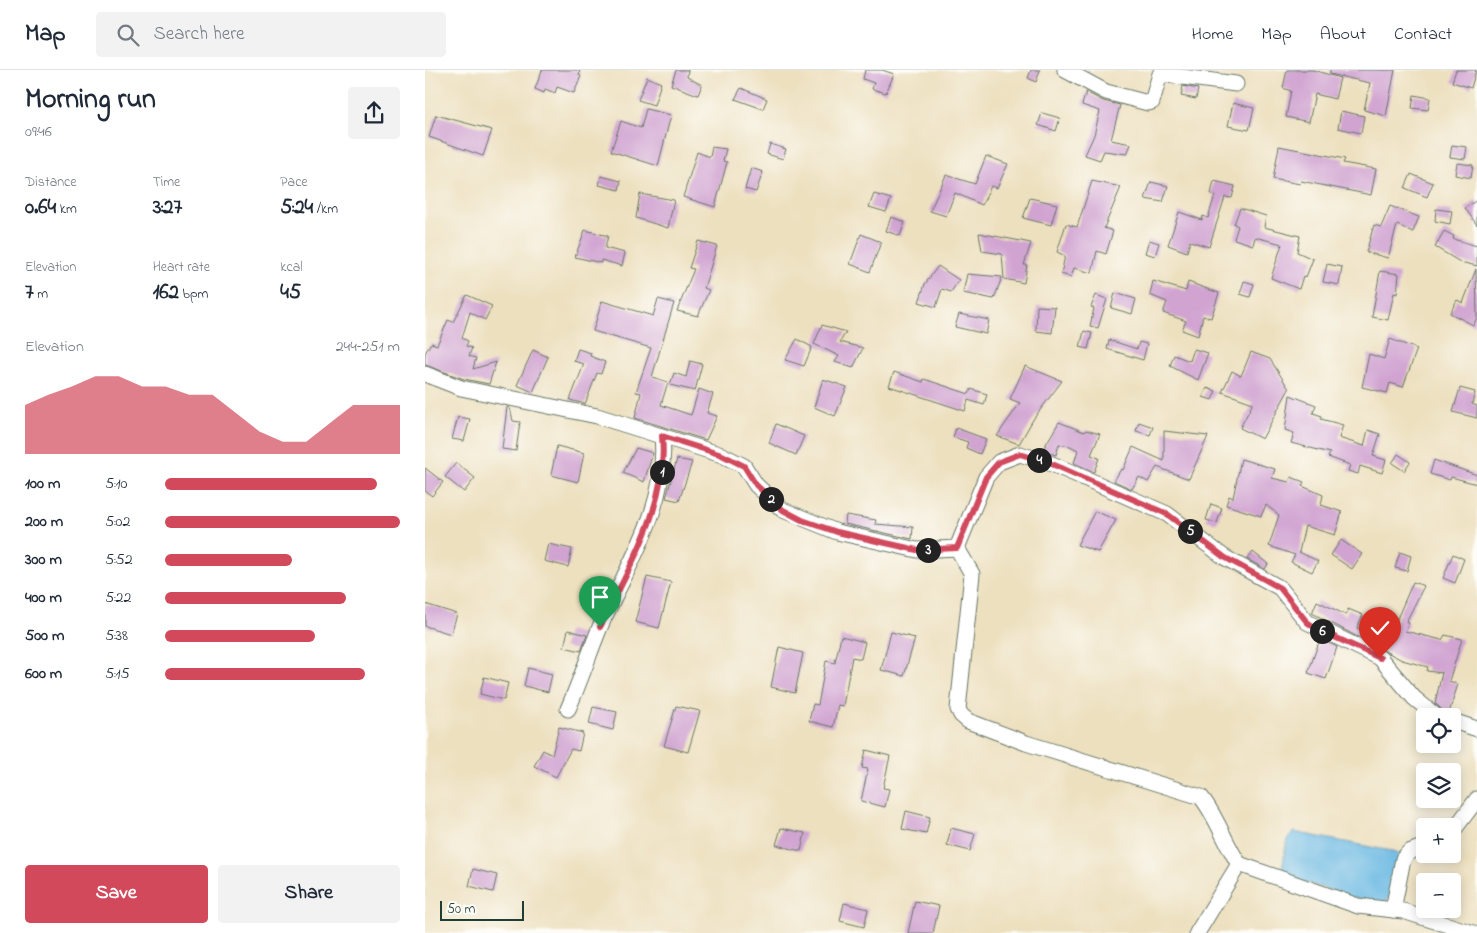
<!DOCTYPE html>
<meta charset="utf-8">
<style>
body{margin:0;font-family:"Indie Flower",sans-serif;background:#f2f2f3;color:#1f2937;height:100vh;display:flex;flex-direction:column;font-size:19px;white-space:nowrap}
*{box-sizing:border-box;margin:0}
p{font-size:16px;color:#747a83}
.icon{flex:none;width:28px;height:28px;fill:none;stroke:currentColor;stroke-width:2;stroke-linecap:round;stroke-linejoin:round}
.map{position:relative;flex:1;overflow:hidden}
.sheet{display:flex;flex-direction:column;background:#fff;width:425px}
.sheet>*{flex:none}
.controls{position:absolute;left:991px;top:638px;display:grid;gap:10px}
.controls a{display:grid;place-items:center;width:45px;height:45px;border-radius:5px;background:#fff;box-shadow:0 2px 12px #0003;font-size:25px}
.scale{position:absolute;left:15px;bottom:12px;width:84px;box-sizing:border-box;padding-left:5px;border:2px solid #1f3d34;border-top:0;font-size:14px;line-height:18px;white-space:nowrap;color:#1f3d34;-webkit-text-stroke:4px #fdfcf7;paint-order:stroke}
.pin{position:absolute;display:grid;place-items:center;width:42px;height:42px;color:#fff;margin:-51px -21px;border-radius:50% 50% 50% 0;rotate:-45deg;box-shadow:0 0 5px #0007}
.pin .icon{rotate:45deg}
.km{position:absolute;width:25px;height:25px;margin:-12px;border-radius:50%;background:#222;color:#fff;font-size:14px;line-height:25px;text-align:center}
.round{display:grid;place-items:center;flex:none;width:52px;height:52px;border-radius:5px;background:#f2f2f3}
.head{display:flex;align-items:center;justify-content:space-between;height:85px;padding:0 25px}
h1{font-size:28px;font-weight:700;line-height:38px}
.figures{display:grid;grid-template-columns:repeat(3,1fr);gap:8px;height:85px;padding:5px 25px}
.figures div{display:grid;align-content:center}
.figures b{font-size:21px;font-weight:700}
.figures small{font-size:14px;font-weight:400}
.figures p{font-size:14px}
.chart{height:140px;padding:10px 25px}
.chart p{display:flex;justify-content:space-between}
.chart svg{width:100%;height:90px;margin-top:5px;fill:#d1495b;opacity:.7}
.primary-button{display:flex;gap:10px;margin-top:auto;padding:10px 25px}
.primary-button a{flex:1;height:58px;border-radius:5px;background:#d1495b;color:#fff;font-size:20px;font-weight:700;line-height:58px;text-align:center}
.primary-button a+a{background:#f2f2f3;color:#1f2937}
ul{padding:0 25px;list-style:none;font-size:16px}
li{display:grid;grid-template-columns:80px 60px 1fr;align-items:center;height:38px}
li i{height:12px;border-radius:6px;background:#d1495b}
header{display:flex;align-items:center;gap:30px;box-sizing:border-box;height:70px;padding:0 25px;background:#fff;border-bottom:1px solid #e0e1e3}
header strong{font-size:24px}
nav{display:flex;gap:28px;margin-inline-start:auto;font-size:18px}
.search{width:350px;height:45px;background:#f2f2f3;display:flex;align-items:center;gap:12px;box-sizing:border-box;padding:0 18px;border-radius:5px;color:#747a83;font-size:19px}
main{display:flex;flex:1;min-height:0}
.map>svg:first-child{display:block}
</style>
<header>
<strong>Map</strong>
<div class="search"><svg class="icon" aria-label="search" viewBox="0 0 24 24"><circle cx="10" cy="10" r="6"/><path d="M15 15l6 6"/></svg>Search here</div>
<nav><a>Home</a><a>Map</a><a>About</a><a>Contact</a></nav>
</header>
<main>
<section class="sheet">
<div class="head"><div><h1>Morning run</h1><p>09:46</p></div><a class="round"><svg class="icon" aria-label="share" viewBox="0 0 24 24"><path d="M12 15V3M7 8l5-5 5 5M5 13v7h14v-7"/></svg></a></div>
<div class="figures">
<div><p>Distance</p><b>0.64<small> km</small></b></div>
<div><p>Time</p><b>3:27</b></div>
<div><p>Pace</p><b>5:24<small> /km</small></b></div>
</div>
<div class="figures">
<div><p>Elevation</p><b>7<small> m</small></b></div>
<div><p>Heart rate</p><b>162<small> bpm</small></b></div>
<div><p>kcal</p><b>45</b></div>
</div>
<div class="chart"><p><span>Elevation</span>244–251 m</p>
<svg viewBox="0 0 160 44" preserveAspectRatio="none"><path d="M0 44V20L10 15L20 11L30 6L40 6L50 11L60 11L70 15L80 15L90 24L100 33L110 38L120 38L130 29L140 20L150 20L160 20V44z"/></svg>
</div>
<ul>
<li><b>100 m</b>5:10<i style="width:90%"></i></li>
<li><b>200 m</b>5:02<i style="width:100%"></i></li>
<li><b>300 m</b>5:52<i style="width:54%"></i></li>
<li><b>400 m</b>5:22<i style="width:77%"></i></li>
<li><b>500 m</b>5:38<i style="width:64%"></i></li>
<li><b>600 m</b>5:15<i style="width:85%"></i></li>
</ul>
<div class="primary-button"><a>Save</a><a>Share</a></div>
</section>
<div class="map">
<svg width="1052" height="863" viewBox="0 0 1052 863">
<rect width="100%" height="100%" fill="#fdfcf7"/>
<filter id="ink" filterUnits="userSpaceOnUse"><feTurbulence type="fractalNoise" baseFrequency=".02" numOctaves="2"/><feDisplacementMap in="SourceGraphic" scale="10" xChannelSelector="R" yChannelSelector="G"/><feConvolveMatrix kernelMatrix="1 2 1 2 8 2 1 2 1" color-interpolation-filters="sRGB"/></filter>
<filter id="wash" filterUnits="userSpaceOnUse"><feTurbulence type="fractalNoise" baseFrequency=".0096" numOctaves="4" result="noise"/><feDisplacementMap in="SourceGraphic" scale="20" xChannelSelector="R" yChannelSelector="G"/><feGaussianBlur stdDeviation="1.12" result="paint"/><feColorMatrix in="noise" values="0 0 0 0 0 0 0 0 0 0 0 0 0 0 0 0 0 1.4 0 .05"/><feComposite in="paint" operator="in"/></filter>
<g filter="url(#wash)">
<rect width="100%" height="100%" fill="#ede0bf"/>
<!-- water -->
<path fill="#68b7e2" stroke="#447a8b" d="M869 762 972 782 975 785 966 823 959 837 856 805 862 769Z"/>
<g id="blocks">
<!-- building -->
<g fill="#d0a3d1">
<path d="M117 0H155L154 5 156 6 149 23 132 17 130 23 120 19 119 23 110 19Z"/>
<path d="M251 0H263L262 7 277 15 273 25 246 15Z"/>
<path d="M440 0H457L469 4 461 23 447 19 449 13 438 9Z"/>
<path d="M606 0H615L611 12 603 8Z"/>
<path d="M862 0H888L915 8 910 29 890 24 884 52 861 47 866 21 858 18Z"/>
<path d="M905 0H970L961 46 939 40 945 13 905 4Z"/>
<path d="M1031 0H1051L1046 18 1027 12Z"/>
<path d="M222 7 236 13 229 35 213 30Z"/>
<path d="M758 16 773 19 771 29 756 26Z"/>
<path d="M316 18 342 29 338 39 310 29Z"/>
<path d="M661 22 678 31 695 35 686 70 706 74 702 84 679 81 675 90 660 85 669 65 675 41 657 35Z"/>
<path d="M989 25 1005 28 1003 40 987 38Z"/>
<path d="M808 33 829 38 824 60 803 56Z"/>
<path d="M221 39 246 45 233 96 186 81 196 51 216 58Z"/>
<path d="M916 41 939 46 936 63 913 58Z"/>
<path d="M617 43 635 48 631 61 613 55Z"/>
<path d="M11 45 67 60 58 86 4 67Z"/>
<path d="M345 74 361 79 358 89 342 84Z"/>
<path d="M1027 75 1042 77 1040 89 1025 87Z"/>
<path d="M854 76 920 89 918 93 951 99 946 125 876 111 875 114 848 109Z"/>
<path d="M287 77 301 79 298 91 302 92 290 137 258 127 272 82 285 87Z"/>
<path d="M561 86 583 94 572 118 566 116 557 135 530 123 521 146 505 141 521 105 550 114Z"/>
<path d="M1032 93 1048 95 1046 108 1030 105Z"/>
<path d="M326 98 338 102 331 122 320 119Z"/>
<path d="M986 104 1008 113 1002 127 980 118Z"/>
<path d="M176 106 196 111 194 120 174 115Z"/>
<path d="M667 111 696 117 679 158 688 161 681 184 672 181 667 203 649 198 646 207 636 204 640 186 632 182 641 154 652 157Z"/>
<path d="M789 111 810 116 807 128 800 127 784 177 765 171 762 182 743 175 754 142 777 150 778 146 783 148 790 125 786 124Z"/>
<path d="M726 112 743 116 738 132 720 129Z"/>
<path d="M215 124 249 130 243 158 211 148Z"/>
<path d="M449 124 466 129 461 142 444 137Z"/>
<path d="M605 128 632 134 626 155 598 148Z"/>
<path d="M1052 130V155L1040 138Z"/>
<path d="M965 136 994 147 988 162 972 155 963 188 941 182 949 155 956 157Z"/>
<path d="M815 138 841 146 839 157 875 166 872 182 888 189 881 207 878 206 874 219 846 208 857 174 830 167 828 175 809 169 813 156 809 154Z"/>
<path d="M1011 139 1027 141 1025 154 1010 151Z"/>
<path d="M466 147 480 152 475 166 461 161Z"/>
<path d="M160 160 183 166 180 178 200 183 197 196 176 190V193L150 187Z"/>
<path d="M1019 161 1029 166 1028 169 1052 176V196L1035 192 1010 177Z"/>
<path d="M554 163 606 173 599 195H602L599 213 579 209 577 184 557 181Z"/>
<path d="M436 164 456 172 445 202 425 194Z"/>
<path d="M724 170 734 173 730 186 720 183Z"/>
<path d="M273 171 292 176 279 218 284 220 273 246 252 241 269 199 264 198Z"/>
<path d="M902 194 917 197 914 215 898 212Z"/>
<path d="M513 196 534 210 526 222 517 219 511 237 494 232 500 214Z"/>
<path d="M1051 199 1052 248 1048 255 1025 243 1032 230 1038 233Z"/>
<path d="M955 201 974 204 972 224 969 223 963 250 947 247Z"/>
<path d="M542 204 577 207 569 229 538 223Z"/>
<path d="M728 211 761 221 763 212 794 223 786 248 778 246 773 266 757 260 761 251 738 243 742 232 725 225Z"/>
<path d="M819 211 829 214 825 227 815 224Z"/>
<path d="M690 223 711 229 707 244 686 238Z"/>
<path d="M42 225 67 236 60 250 45 242 37 268 43 271 41 276 47 278 44 286 51 288 48 299 71 292 64 314 39 309 0 295V283L6 273 12 275 23 250 28 252Z"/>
<path d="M671 225 682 229 673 258 665 256 669 238 666 237Z"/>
<path d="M233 229 249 233 227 307 243 312 236 335 266 345 274 319 288 324 282 343 292 346 281 370 210 348 216 323 211 322 226 278 168 261 177 231 228 246Z"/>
<path d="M612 236 630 237 627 263 611 261Z"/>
<path d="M534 244 564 250 561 264 530 257Z"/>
<path d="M397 255 421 262 415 272 438 278 428 298 410 292 414 286 389 274Z"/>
<path d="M659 261 667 263 663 279 655 277Z"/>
<path d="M372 269 387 277 379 296 360 290Z"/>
<path d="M965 269 992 279 978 317 965 313 962 323 937 317 944 284 959 289Z"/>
<path d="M684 270 712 279 714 272 722 274 718 290 682 279Z"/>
<path d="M153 279 166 283 165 286 180 292 176 304 172 303 160 334 145 330 159 294 149 291Z"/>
<path d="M769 279 783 283 773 310 745 296 749 285 765 291Z"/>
<path d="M108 280 123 287 108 322 92 315Z"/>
<path d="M826 282 845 289 864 319 837 369 815 358 828 333 797 322 807 301 816 306Z"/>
<path d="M265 291 277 294 270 321 245 315 249 303 261 307Z"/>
<path d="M600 296 637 311 609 348 594 374 572 366 595 333 585 329Z"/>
<path d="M469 302 498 312 499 309 544 324 546 319 562 324 559 335 543 330 540 341 464 316Z"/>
<path d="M398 309 422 317 410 346 389 337Z"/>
<path d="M782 318 791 321 787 330 778 327Z"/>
<path d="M1035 318 1050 322 1047 334 1052 336V348L1028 342Z"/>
<path d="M865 325 891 335 888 343 897 346 896 349 918 355 914 368 939 376 943 360 955 364 948 386 961 390 957 403 935 396 933 404 923 401 925 395 903 387 905 383 866 373 869 363 860 360Z"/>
<path d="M82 337 85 338 88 351 95 352 91 381 77 379Z"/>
<path d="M33 347 45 349 39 371 27 369Z"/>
<path d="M634 352 659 362 661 360 675 364 666 385 674 388 669 402 649 393 653 380 645 376 634 374 631 385 617 381Z"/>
<path d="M714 352 728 357 725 365 711 361Z"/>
<path d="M351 354 379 366 371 385 344 373Z"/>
<path d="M531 358 561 369 555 384 541 378 543 372 528 367Z"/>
<path d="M739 361 783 366 764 409 732 397 723 412 714 407 707 419 689 411 696 399 698 400 708 377 739 391Z"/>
<path d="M132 376 159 383 153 412 126 405Z"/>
<path d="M211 378 228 383 219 412 198 403Z"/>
<path d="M973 384 985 392 979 401 967 393Z"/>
<path d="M252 389 267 392 254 431 241 428Z"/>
<path d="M816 389 850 399 847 408 864 412 866 407 879 412 877 416 898 425 896 435 917 442 910 465 880 456 874 482 893 491 887 502 866 492 870 485 844 476 854 445 841 435 836 446 801 435 804 426 808 428Z"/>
<path d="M1009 390 1052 405V414L1026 407 1025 410 1005 404Z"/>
<path d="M31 393 50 408 39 422 20 407Z"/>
<path d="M0 398 18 412 7 426 0 421Z"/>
<path d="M786 434 797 438 792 453 781 450Z"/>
<path d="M670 441 691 450 673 482 652 475Z"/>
<path d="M421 445 451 450 450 454 488 457 487 469 420 454Z"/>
<path d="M916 470 937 484 927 499 906 485Z"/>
<path d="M123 474 147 479 143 497 119 491Z"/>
<path d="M828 482 843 494 840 499 822 489Z"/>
<path d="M975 482 986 486 982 501 970 498Z"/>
<path d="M1028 484 1039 489 1030 513 1018 508Z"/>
<path d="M222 507 246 512 234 558 210 552Z"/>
<path d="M988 512 999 516 981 552 984 553 980 561 1017 570 1020 565 1037 569 1024 611 1033 614 1024 643 1019 642 1010 633 1017 603 1002 601 1003 597 977 590 887 543 892 531 921 545 923 539 938 545 932 558 961 574Z"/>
<path d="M0 534 32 544 26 564 0 556Z"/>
<path d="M143 560 162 565 156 581 139 577Z"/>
<path d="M466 562 490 568 479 606 456 600Z"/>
<path d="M416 566 440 572 436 589 427 587 418 636 413 635 408 657 384 651 388 634 393 635 401 591 410 593Z"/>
<path d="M895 569 912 577 901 609 883 603Z"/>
<path d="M354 577 378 583 370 623 346 617Z"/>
<path d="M103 598 127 604 123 622 99 616Z"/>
<path d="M59 607 83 613 79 630 55 624Z"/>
<path d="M251 636 275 641 263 682 239 676Z"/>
<path d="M168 637 192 642 188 660 164 654Z"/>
<path d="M134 657 158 663 154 681 146 679 131 707 109 696 118 680 127 685Z"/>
<path d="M441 680 465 686 458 718 464 719 460 737 436 731 443 699 437 698Z"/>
<path d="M481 741 505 747 501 764 477 759Z"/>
<path d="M356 758 380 763 376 781 351 775Z"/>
<path d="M526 758 550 764 545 781 522 775Z"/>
<path d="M48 799 72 805 68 822 44 816Z"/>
<path d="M490 831 514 836 508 863H483Z"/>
<path d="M419 833 443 839 439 857 415 851Z"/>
</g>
</g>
</g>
<g filter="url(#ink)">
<use href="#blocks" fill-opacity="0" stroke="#677665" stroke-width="1"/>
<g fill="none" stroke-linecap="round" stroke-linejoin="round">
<!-- minor casing -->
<g stroke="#677665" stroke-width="17">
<g id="minor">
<path d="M640 0 681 22 723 33 727 32 735 4 811 14"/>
<path d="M0 304 36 318 172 346 297 385 319 396 331 415 358 440 412 462 492 480 532 478 561 407 574 392 595 384 627 394 742 444 799 487 855 518 882 552 955 588 989 628 1011 646"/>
<path d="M532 478 547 504 533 639 536 645 543 651 601 673 776 727C791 745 800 773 814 794"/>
<path d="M143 639C155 612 164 584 175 557 202 495 244 437 237 366"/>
<path d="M1028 651 1052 659"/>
<path d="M1028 761 1052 729"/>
<path d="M968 840 978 789 984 782 1000 776"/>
<path d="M772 863 814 794 933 836 978 841 1048 863"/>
</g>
</g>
<!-- minor -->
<use href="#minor" stroke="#fff" stroke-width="15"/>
</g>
</g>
<g fill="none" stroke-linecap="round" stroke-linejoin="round" filter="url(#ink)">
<!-- route casing -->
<g stroke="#fff" stroke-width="10">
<path id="route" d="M175 557C204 498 244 435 237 366L297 385 319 396 331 415 358 440 377 450 412 462 492 480 532 478 561 407 574 392 595 384 627 394 742 444 799 487 855 518 882 552 892 559 955 588"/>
</g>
<!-- route -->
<use href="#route" stroke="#d1495b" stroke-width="6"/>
</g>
</svg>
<div class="controls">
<a><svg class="icon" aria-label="locate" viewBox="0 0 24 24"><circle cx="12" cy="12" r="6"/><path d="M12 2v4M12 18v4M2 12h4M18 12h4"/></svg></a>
<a><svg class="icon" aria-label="layers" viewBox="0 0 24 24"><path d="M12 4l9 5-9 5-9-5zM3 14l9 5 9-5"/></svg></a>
<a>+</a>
<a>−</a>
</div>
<div class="scale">50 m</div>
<div class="pin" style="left:175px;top:557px;background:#1e9e55"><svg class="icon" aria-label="arrive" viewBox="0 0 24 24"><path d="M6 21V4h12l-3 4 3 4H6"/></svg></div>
<div class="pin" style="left:955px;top:588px;background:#d93025"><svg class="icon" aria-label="check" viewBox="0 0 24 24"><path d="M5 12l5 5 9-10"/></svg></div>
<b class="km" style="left:237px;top:402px">1</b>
<b class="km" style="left:346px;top:429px">2</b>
<b class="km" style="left:503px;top:480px">3</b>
<b class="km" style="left:614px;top:390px">4</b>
<b class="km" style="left:765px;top:461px">5</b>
<b class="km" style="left:897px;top:561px">6</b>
</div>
</main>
